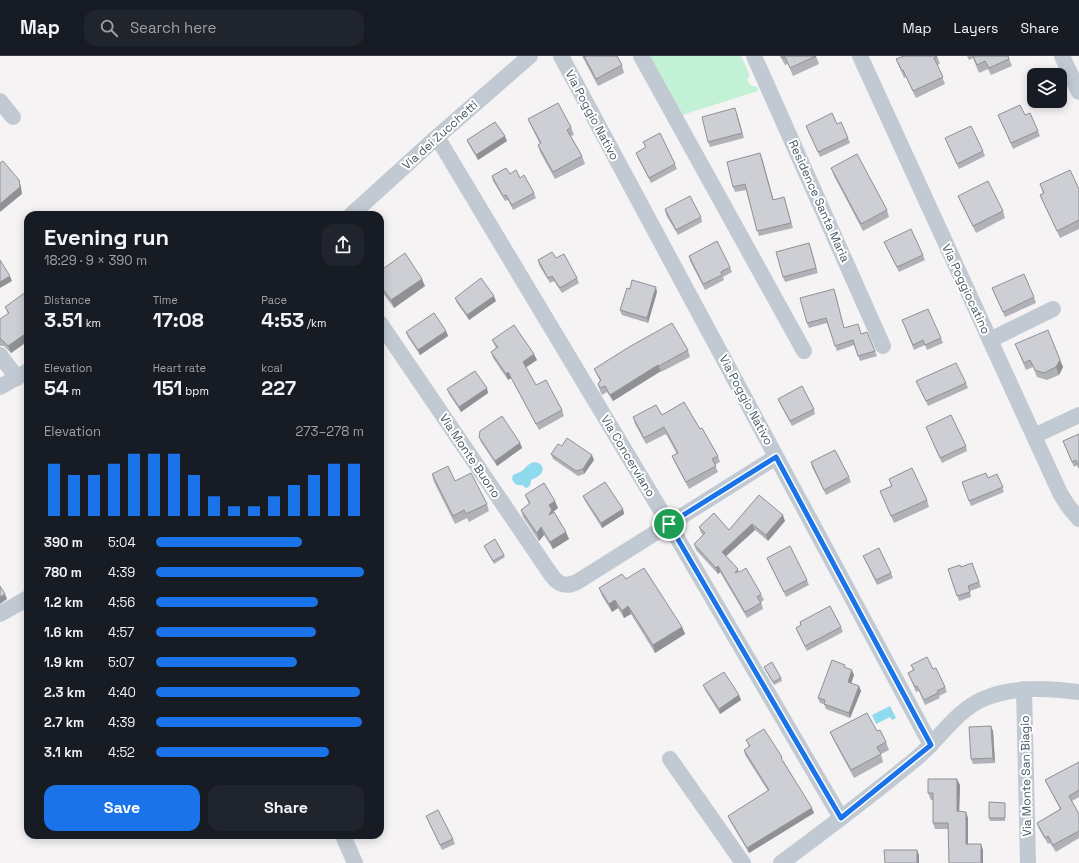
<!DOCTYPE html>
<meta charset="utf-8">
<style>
body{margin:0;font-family:"Space Grotesk",sans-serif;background:#20242c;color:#f1f3f6;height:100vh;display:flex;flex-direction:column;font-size:15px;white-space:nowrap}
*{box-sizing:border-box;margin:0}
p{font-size:13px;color:#9ea1a6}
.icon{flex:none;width:22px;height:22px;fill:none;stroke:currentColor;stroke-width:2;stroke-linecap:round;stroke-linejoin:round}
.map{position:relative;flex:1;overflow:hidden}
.details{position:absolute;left:24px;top:155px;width:360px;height:628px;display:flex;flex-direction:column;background:#171b24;border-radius:12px;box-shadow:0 2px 10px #0003}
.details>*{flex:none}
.tools{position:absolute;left:1027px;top:12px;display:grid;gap:8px}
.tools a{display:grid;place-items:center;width:40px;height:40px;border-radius:8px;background:#171b24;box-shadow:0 2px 10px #0003;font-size:20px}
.pin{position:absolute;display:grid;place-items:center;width:34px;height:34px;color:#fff;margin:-17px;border:2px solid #fff;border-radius:50%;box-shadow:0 1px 4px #0007}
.round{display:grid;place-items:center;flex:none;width:42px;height:42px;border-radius:12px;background:#20242c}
.overview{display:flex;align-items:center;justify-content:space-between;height:68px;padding:0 20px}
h1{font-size:22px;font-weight:700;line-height:30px}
.stats{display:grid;grid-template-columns:repeat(3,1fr);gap:6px;height:68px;padding:4px 20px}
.stats div{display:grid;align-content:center}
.stats b{font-size:20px;font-weight:700}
.stats small{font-size:11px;font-weight:400}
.stats p{font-size:11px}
.chart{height:112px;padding:8px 20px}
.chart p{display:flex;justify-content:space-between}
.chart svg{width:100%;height:72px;margin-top:4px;stroke:#1a73e8;stroke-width:6}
.button{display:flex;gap:8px;margin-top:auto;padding:8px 20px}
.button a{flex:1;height:46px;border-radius:12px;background:#1a73e8;color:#fff;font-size:16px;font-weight:700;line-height:46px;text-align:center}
.button a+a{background:#20242c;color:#f1f3f6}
ul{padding:0 20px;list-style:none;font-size:13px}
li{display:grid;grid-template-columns:64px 48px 1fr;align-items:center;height:30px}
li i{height:10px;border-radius:5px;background:#1a73e8}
header{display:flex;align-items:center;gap:24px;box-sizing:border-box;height:56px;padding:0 20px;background:#171b24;border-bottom:1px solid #363941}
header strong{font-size:19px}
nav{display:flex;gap:22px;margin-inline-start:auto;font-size:14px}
.search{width:280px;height:36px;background:#20242c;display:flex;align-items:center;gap:10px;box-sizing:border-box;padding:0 14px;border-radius:12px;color:#9ea1a6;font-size:15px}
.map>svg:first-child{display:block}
</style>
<header>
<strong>Map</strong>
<div class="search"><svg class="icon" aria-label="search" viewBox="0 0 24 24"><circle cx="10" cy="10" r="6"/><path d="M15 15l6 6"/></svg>Search here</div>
<nav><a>Map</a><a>Layers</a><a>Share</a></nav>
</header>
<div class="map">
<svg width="1079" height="807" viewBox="0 0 1079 807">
<rect width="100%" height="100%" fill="#f5f3f3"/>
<!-- green -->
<path fill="#c3f1d5" d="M646 0H741L750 20 747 23 750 29 757 31 758 35 679 60Z"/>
<!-- water -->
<g fill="#90daee">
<path d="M533 406C538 406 545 409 542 416 540 420 535 422 531 424 531 428 530 431 526 432L522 429C517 430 514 428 512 423L513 419 522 415 528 409Z"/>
<path d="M890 650 896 662 892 664 890 661 876 668 872 659Z"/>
</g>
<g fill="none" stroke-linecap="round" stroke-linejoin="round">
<!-- street -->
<g stroke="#c1cad2" stroke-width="16">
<path d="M561 0 931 689"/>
<path d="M641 0 804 295"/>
<path d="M754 0 883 290"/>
<path d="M860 0 1060 437 1068 450 1079 463"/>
<path d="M1062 0 1079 36"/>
<path d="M0 45 13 61"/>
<path d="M437 81 669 468 841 762"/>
<path d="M351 159 437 81 530 0"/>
<path d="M380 267 552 520C559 529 567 531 577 526L776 401"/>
<path d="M990 284 1053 253"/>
<path d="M0 299 17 322"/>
<path d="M0 331 28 315"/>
<path d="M1034 380 1079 359"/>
<path d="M0 558 28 542"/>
<path d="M1024 633 1028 807"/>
<path d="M670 703 743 807"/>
<path d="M344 782 355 807"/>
<path d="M781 807C827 773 873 738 918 701 940 682 956 655 983 643 1014 630 1047 632 1079 636"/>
</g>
</g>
<!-- wall -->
<g fill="#b0b2b7">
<path d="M582 0H617L622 9 624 17 598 30Z"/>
<path d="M780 0H816L819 8 793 20 788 8 785 9Z"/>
<path d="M937 0 940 8 937 9 945 28 916 42 906 21 904 22 896 3Z"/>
<path d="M967 0H1008L1012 10 991 19 988 13 979 17 973 2 969 4Z"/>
<path d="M737 57 744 82 710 91 708 86Z"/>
<path d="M998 59 1038 75 1040 80 1013 93Z"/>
<path d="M528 63 571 71 574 79 571 80 582 100 585 108 555 123 540 96 538 89 540 88 531 70Z"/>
<path d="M806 70 848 82 850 87 820 101Z"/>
<path d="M945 82 983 95 985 100 959 113Z"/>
<path d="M467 84 507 85 478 104 469 89Z"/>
<path d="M643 86 675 108 677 113 651 127 638 102 636 97 646 92Z"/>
<path d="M760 97 773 144 784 141 793 172 759 180 746 134 735 136 733 131Z"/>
<path d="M831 112 887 154 889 161 863 175 834 120Z"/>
<path d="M510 118 520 122 534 137 536 142 513 154 508 144 505 145 493 125 492 120Z"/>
<path d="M1040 128 1079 133V173L1060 182 1043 146 1040 139 1043 137Z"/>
<path d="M958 140 1003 155 1005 162 976 177 961 147Z"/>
<path d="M665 153 701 161 702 166 678 179 666 159Z"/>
<path d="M884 186 923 199 925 204 899 216Z"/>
<path d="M811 192 818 217 785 226 783 221Z"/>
<path d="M689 200 730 211 732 216 723 221 724 224 705 234 690 205Z"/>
<path d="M556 202 577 222 579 227 562 237 554 225 550 227 539 209 538 204Z"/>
<path d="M380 215 425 230 394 252 380 233Z"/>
<path d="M992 232 1034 241 1036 247 1005 261Z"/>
<path d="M630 233 657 236 648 267 622 259 620 254Z"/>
<path d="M834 233 844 272 861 278 875 295 877 300 860 305 854 289 837 295 827 267 809 272 807 267Z"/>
<path d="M28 239V285L11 297 4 290H0V263L8 258 5 251Z"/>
<path d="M455 242 496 245 469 264 457 247Z"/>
<path d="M902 264 941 282 943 287 927 294 925 289 914 294Z"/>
<path d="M446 275 448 280 420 299 408 281 406 276Z"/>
<path d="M492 284 537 304 526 311 536 329 562 354 564 360 539 374 511 322 508 324 493 302 491 296 496 292Z"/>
<path d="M1015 288 1060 304 1063 311 1059 319 1047 324 1037 321 1033 311 1026 314Z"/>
<path d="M688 294 690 301 661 316V315L613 345 607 336 602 339 600 335 598 328 600 325 594 313Z"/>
<path d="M916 325 966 327 968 332 928 350Z"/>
<path d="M447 333 488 337 461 356 449 338Z"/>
<path d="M380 339 383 357H380Z"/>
<path d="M778 343 814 353 815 358 792 370 780 348Z"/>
<path d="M662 359 700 373 718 400 720 406 715 409 718 416 689 433 675 407 672 400 677 398 666 378 646 388 635 368 633 361Z"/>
<path d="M926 371 966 390 967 395 942 407Z"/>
<path d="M1079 378V413L1078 409 1074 411 1063 385Z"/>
<path d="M479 381 520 387 522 392 497 410 481 386Z"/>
<path d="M551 398 594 404 584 418 578 420 553 403Z"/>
<path d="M811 406 849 421 851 426 826 439 812 411Z"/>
<path d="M432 418 455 425 487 448 489 455 469 466 467 462 455 468 434 426Z"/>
<path d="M997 418 1004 436 971 450 962 426 988 422Z"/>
<path d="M889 423 927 444 929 451 894 467 880 435 891 430Z"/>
<path d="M525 439 558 452 553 456 569 483 553 493 544 479 539 485 523 461 521 454 529 448Z"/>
<path d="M759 439 785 465 768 485 755 474 726 500 738 513V515L761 538 764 544 761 546 763 553 747 562 720 516 718 518 696 494 694 488 703 479 701 477 699 471 729 474Z"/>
<path d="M583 440 623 453 624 458 602 472 585 445Z"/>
<path d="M484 490 504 499 505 501 494 508Z"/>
<path d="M863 500 891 517 893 522 877 529Z"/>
<path d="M767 502 807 524 809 529 786 541 769 507Z"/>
<path d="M972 507 981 531 970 535 971 541 959 545 948 513 961 511Z"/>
<path d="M626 523 682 571 685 578 655 597 631 558 624 562 618 552 612 556 602 540 599 532Z"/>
<path d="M800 566 841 571 843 576 807 595 798 577 796 572 801 569Z"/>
<path d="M911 609 933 613 945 631 947 636 939 640 940 642 925 649 919 635 916 636 908 617 913 614Z"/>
<path d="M764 611 781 622 782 625 774 629Z"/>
<path d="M846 612 854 619 851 627 859 630 861 635 850 662 826 653 824 648 820 647 818 642Z"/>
<path d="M703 629 739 639 741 644 720 658 705 634Z"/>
<path d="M877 675 886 686 889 694 881 698 883 706 854 722 833 683 830 676Z"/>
<path d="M993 675 995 707 973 708 971 703Z"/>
<path d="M746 684 784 706 814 757 749 797 730 765 728 760 768 735 745 699 744 694 749 691Z"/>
<path d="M1079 706V741L1072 745 1079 758V782L1056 796 1050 787 1048 788 1039 773 1037 767 1060 753 1048 730 1045 724Z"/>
<path d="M960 729 959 755 968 762V788L983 794V807H949L948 773H935L933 767V744H931L928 737Z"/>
<path d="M1005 749V765H990L989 762Z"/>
<path d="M426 760 453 783 455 788 442 794 428 765Z"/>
</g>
<!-- shaded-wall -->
<g fill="#909195">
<path d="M505 80 507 85 478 104 476 99Z"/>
<path d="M760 97 762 102 775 149 773 144Z"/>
<path d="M19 124 21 131 22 138 0 156V148Z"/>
<path d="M10 220 12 225 0 232V226Z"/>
<path d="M422 223 425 230 394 252 391 244Z"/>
<path d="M656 231 657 236 648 267 647 262Z"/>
<path d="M494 240 496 245 469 264 467 259Z"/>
<path d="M28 272V285L11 297 8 290Z"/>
<path d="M446 275 448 280 420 299 418 294Z"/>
<path d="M534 298 537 304 525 312 523 306Z"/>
<path d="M1060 304 1063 311 1059 319 1056 311Z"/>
<path d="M658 309 661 315 613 345 610 339Z"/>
<path d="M508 316 511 322 508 324 506 318Z"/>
<path d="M487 332 488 337 461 356 459 351Z"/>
<path d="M380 339 383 357 381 352 380 346Z"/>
<path d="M520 387 522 392 497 410 495 405Z"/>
<path d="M592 399 594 404 584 418 583 413Z"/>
<path d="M555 445 558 452 553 456 555 462 549 459V449Z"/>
<path d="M623 453 624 458 602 472 601 467Z"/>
<path d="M783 459 785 465 768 485 766 479Z"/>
<path d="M752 468 755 474 724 502 722 496Z"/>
<path d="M541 471 544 479 539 485 537 477Z"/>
<path d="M566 476 569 483 553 493 550 486Z"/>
<path d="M718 510 720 516 718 518 716 512Z"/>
<path d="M5 538 7 543 0 548V541Z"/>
<path d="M615 544 618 552 612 556 609 548Z"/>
<path d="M628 550 631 558 624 562 622 555Z"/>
<path d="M682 571 685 578 655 597 653 589Z"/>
<path d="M852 614 854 619 850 631 848 626Z"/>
<path d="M859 630 861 635 850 662 849 657Z"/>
<path d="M739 639 741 644 720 658 719 653Z"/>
<path d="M991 670 993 675 995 707 993 702Z"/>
<path d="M957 723 960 729 959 762 957 755Z"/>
<path d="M812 752 814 757 749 797 747 792Z"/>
<path d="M966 756 968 762V795L966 788Z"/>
<path d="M981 788 983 794V807H981Z"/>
<path d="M917 794 919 799V807H917Z"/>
</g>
<!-- building -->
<g fill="#cdcfd5" stroke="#909195">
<path d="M584 0H617L622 9 596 23Z"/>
<path d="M781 0H816L790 12 785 1 782 2Z"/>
<path d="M904 0H937L934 2 943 21 913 35 903 14 902 15 896 3Z"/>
<path d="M973 0H1008L1009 3 989 12 985 5 977 9Z"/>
<path d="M558 47 571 71 567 74 582 100 553 116 538 89 541 87 528 63Z"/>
<path d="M1020 49 1025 59 1030 57 1038 75 1011 87 998 59Z"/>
<path d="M735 52 742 77 708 86 702 61Z"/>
<path d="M832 57 837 68 841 66 848 82 818 96 806 70Z"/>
<path d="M495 66 505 80 476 99 467 84Z"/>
<path d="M971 70 983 95 957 108 945 82Z"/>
<path d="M660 77 675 108 649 122 636 97 646 91 643 86Z"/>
<path d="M760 97 773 144 784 141 791 167 757 175 745 128 733 131 727 106Z"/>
<path d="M857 98 887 154 861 168 831 112Z"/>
<path d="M3 105 19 124 20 131 0 148V107Z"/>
<path d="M506 112 510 118 516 114 520 122 524 119 534 137 512 149 506 139 503 140 492 120Z"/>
<path d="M1070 114 1079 133V164L1057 175 1040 139 1044 137 1040 128Z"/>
<path d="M988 125 1003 155 973 170 958 140Z"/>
<path d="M690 140 701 161 676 174 665 153Z"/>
<path d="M911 173 923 199 897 211 884 186Z"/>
<path d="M717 185 730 211 721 216 722 219 703 228 689 200Z"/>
<path d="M809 187 816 212 783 221 776 196Z"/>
<path d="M552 196 556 202 564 198 577 222 560 232 552 220 548 222 538 204Z"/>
<path d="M405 197 422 223 391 244 380 229V215Z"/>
<path d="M0 204 10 220 0 226Z"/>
<path d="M1024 218 1034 241 1003 256 992 232Z"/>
<path d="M481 222 494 240 467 259 455 242Z"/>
<path d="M632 224 656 231 647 262 620 254 627 232 630 233Z"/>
<path d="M834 233 844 272 858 268 861 278 867 276 875 295 858 300 853 284 835 290 826 262 807 267 800 242Z"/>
<path d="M26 236 28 239V272L25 273 28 276 8 290 1 283H0V263L9 257 5 251Z"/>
<path d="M928 253 941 282 925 289 923 284 913 289 902 264Z"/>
<path d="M434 257 446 275 418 294 406 276Z"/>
<path d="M672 267 688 294 659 310 658 309 610 339 605 330 600 332 598 328 601 324 594 313 629 291Z"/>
<path d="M514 269 534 298 523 306 536 329 546 324 562 354 536 368 508 316 506 318 491 296 498 291 492 284Z"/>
<path d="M1048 274 1060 304 1056 311 1044 317 1035 314 1030 304 1024 307 1015 288Z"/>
<path d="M956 307 966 327 926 345 916 325Z"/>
<path d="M475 315 487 332 459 351 447 333Z"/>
<path d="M802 330 814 353 790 365 778 343Z"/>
<path d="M28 344V351L26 346Z"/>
<path d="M684 346 700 373 702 372 718 400 712 403 716 410 686 426 672 400 678 397 664 371 644 382 633 361 656 349 662 359Z"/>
<path d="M951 359 966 390 940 402 926 371Z"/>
<path d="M502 360 520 387 495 405 479 381 480 375Z"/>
<path d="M1079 378V412L1076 404 1072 406 1063 385Z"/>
<path d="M567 382 592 399 583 413 576 415 551 398 558 388 562 390Z"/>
<path d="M835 394 849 421 824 434 811 406Z"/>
<path d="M448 410 455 425 471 417 487 448 466 458 464 454 453 460 432 418Z"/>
<path d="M912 412 927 444 891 460 880 435 892 430 889 423Z"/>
<path d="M986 417 988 422 997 418 1003 431 969 445 962 426Z"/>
<path d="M605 426 623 453 601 467 583 440Z"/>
<path d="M544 427 555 445 549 449 552 454 549 459 554 456 566 476 550 486 541 471 537 477 521 454 530 447 525 439Z"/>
<path d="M759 439 783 459 766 479 752 468 722 496 738 513 735 517 739 515 740 516 746 512 761 538 757 541 761 547 745 556 718 510 716 512 694 488 705 477 699 471 714 457 729 474Z"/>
<path d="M495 483 504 499 493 505 484 490Z"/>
<path d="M790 490 807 524 784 536 767 502Z"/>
<path d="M879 492 891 517 876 524 863 500Z"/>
<path d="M972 507 979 526 968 530 970 536 957 540 948 513 960 509 961 511Z"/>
<path d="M644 512 682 571 653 589 628 550 622 555 615 544 609 548 599 532 622 518 626 523Z"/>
<path d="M0 530 5 538 0 541Z"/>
<path d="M830 550 841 571 805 590 796 572 801 569 800 566Z"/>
<path d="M28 551V561L24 554Z"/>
<path d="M927 601 933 613 936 612 945 631 937 635 938 637 924 644 917 630 915 631 908 617 914 614 911 609Z"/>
<path d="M832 604 845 609 844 611 852 614 848 626 859 630 849 657 824 648 825 644 818 642Z"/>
<path d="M772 606 781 622 773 626 764 611Z"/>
<path d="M724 616 739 639 719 653 703 629Z"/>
<path d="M867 657 877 675 880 674 886 686 877 691 881 698 851 714 830 676Z"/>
<path d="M991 670 993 702 971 703 969 671Z"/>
<path d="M764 673 782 701 781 702 812 752 747 792 728 760 769 734 744 694 750 690 746 684Z"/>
<path d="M1079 706V734L1069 740 1079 758V775L1053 789 1048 780 1045 782 1037 767 1061 753 1045 724Z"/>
<path d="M928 723H957V755L966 756V788H981V807H949L948 767H933V737H928Z"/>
<path d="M989 746 1005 747V762H989Z"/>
<path d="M438 754 453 783 440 789 426 760Z"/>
<path d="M884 794H917V807H885Z"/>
</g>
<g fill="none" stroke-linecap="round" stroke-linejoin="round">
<!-- route casing -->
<g stroke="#fff" stroke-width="8">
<path id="route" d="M776 401 931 689 841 762 669 468Z"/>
</g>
<!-- route -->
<use href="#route" stroke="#1a73e8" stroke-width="5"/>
</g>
<g text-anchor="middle" stroke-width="4" stroke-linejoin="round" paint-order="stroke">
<!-- street labels -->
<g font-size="12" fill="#4a5661" stroke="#fff">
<text transform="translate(592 59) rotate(62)" y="4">Via Poggio Nativo</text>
<text transform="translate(440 79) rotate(-42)" y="4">Via dei Zucchetti</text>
<text transform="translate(819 145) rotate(66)" y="4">Residence Santa Maria</text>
<text transform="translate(966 233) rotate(65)" y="4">Via Poggiocatino</text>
<text transform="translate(746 344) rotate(62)" y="4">Via Poggio Nativo</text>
<text transform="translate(470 400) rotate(56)" y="4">Via Monte Buono</text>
<text transform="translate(628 400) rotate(59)" y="4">Via Concerviano</text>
<text transform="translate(1026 720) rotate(-91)" y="4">Via Monte San Biagio</text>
</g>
</g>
</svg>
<div class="tools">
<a><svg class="icon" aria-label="layers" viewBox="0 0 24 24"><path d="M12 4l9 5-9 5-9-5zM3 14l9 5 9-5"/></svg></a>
</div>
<div class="pin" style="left:669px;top:468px;background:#1e9e55"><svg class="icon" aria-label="arrive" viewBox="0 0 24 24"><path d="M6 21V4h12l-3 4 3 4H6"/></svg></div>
<section class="details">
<div class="overview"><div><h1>Evening run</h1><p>18:29 · 9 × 390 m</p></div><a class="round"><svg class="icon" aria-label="share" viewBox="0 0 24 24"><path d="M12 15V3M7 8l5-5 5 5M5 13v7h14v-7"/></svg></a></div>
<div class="stats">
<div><p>Distance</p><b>3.51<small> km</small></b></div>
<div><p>Time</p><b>17:08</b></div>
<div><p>Pace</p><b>4:53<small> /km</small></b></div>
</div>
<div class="stats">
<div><p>Elevation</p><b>54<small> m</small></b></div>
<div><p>Heart rate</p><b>151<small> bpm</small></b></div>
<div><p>kcal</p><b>227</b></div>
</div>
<div class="chart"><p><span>Elevation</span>273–278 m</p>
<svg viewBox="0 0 160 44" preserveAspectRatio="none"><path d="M5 44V12M15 44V19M25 44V19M35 44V12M45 44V6M55 44V6M65 44V6M75 44V19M85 44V32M95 44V38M105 44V38M115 44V32M125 44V25M135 44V19M145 44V12M155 44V12"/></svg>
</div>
<ul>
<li><b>390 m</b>5:04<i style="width:70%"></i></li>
<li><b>780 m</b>4:39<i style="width:100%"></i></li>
<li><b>1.2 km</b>4:56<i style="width:78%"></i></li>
<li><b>1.6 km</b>4:57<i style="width:77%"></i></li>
<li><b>1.9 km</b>5:07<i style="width:68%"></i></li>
<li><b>2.3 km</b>4:40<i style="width:98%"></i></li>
<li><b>2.7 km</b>4:39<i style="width:99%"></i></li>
<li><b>3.1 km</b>4:52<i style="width:83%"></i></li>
</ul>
<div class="button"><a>Save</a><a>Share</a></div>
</section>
</div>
